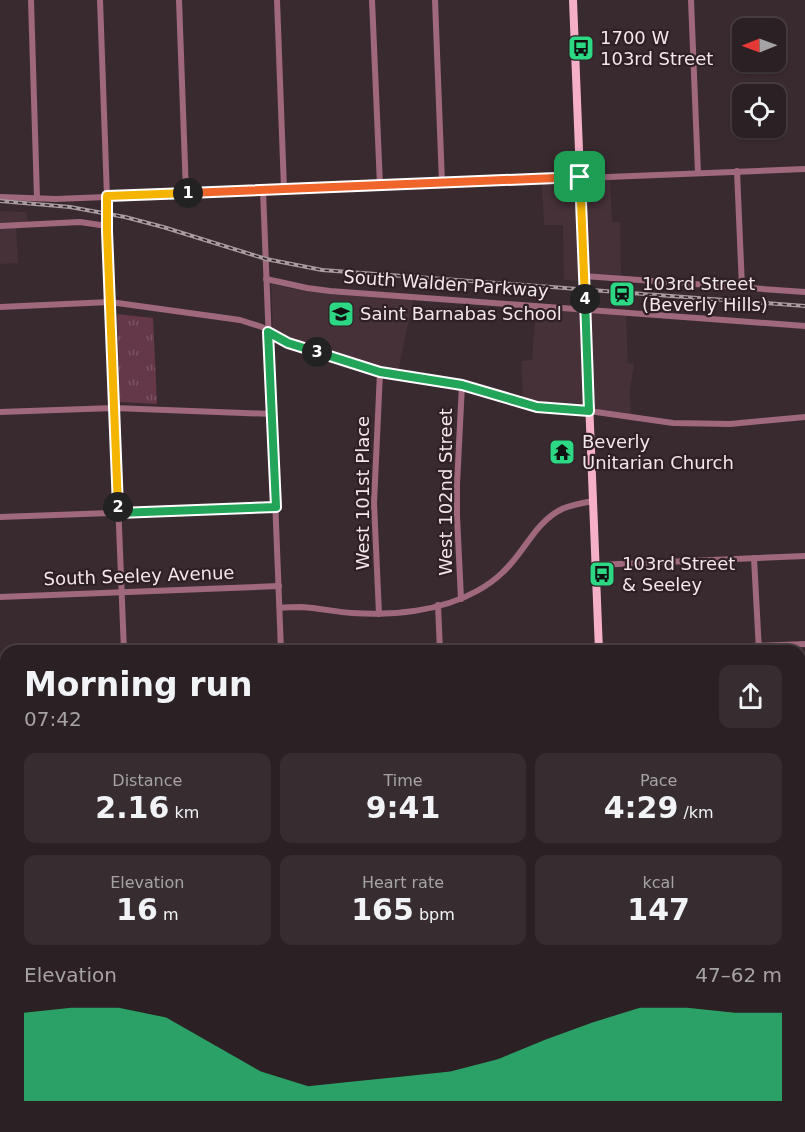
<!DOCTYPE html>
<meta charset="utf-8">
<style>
body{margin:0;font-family:"DejaVu Sans",sans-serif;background:#372d30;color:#f1f3f6;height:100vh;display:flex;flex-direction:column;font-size:22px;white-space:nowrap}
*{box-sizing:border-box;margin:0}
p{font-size:20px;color:#a6a3a6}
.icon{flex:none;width:33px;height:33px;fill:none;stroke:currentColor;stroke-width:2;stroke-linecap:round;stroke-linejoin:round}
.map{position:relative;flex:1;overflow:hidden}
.panel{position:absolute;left:0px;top:645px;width:806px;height:488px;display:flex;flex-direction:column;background:#2b2023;border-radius:18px 18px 0 0;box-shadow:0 2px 4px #0004,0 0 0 2px #473e41}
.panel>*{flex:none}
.needle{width:39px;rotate:269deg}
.tools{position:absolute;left:732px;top:18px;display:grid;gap:12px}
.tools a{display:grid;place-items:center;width:54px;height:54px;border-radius:12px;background:#2b2023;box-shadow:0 2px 4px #0004,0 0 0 2px #473e41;font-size:30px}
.pin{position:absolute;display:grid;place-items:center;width:51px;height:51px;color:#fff;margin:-26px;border-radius:12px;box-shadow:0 3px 9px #0006}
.km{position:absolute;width:30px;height:30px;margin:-15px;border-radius:50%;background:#222;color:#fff;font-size:16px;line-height:30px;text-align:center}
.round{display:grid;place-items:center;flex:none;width:63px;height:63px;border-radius:12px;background:#372d30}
.overview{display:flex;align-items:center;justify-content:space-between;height:102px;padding:0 24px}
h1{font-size:33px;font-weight:700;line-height:45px}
.figures{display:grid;grid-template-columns:repeat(3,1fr);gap:9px;height:102px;padding:6px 24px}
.figures div{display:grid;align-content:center;border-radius:12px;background:#372d30;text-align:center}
.figures b{font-size:30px;font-weight:700}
.figures small{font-size:16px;font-weight:400}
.figures p{font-size:16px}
.chart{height:168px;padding:12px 24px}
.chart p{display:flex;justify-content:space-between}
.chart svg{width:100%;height:108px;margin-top:6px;fill:#2cd884;opacity:.7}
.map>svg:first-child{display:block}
</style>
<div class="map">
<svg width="805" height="1132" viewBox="0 0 805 1132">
<defs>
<pattern id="park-tufts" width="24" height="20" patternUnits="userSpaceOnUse" patternTransform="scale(1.5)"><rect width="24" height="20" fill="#643749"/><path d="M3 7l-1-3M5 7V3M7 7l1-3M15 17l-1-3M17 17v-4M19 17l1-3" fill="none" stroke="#7b5463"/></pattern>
</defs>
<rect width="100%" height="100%" fill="#392a2f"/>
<!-- built -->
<g fill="#463139">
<path d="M610 178 612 222H620L621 275 589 273 585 180Z"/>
<path d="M575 182 577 224 579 281 564 280 563 225H544L542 183Z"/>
<path d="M0 211 26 212 28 222 0 223Z"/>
<path d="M16 228 18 263 0 264V229Z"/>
<path d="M271 284 298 290 327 293 413 300 398 372 368 365 291 340 273 331Z"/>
<path d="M536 308 580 312 584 408 538 404 523 399 521 361 532 360Z"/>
<path d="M590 312 626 316 628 363 634 364 630 390 631 417 593 411Z"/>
<path d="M0 1074H6V1126H139V1132H0Z"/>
<path d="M298 1126V1129L232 1132H145V1127Z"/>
<path d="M800 1126H805V1132H653Z"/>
</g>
<!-- park -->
<path fill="url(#park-tufts)" d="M117 314 153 318 157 404 120 402Z"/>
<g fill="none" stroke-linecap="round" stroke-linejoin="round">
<!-- minor -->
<g stroke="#9f687c" stroke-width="6">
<path d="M31 0 37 198"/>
<path d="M100 0 107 197V226L124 651"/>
<path d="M179 0 186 193"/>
<path d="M277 0 284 189"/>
<path d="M372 0 380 185"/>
<path d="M435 0 442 183"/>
<path d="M691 0 698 173"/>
<path d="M737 171 742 287"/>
<path d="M263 190 281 651"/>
<path d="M0 197 56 199 805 169"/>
<path d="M0 226 80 222 107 226"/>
<path d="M584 276 805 292"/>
<path d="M266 279 307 288 330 291 805 326"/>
<path d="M0 307 110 302 240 320 262 327 288 343 380 372 462 385 537 407 596 412 673 423 730 424 805 417"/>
<path d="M0 412 114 408 272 414"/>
<path d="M0 517 276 507"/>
<path d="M754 558 759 651"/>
<path d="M595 565 805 556"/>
<path d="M0 597 279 586"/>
<path d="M461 599 457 516V484L462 385"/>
<path d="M438 605 440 651"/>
<path d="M280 608C287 607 295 607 302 607 319 608 336 612 352 613 393 616 441 611 477 591 486 586 495 580 503 572 524 553 535 522 562 509 571 505 582 503 593 501"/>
<path d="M379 614 374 503 380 372"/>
<path d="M628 651 805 644"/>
<path d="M0 676 6 675"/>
<path d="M800 722H805"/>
<path d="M0 755 6 754"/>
<path d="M800 802 805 801"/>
<path d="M0 834 6 833"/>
<path d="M800 881 805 880"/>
<path d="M0 912H6"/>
<path d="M800 960 805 959"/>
<path d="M0 991H6"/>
<path d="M800 1038H805"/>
<path d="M0 1071 6 1070"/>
<path d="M143 1126V1132"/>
<path d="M301 1126V1132"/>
<path d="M776 1132V1126"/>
</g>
<!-- major -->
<g stroke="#f5b0c8" stroke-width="8">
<path d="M573 0 599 651"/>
<path d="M800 1116H805"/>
<path d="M617 1126V1132"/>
<path d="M418 1132 553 1126"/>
</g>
<!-- rail casing -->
<g stroke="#a99ca1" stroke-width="4">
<path id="rail" d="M0 201 70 207 125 217 163 227 266 259 322 270 805 306"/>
</g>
<!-- rail -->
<use href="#rail" stroke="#2f2025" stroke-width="1.5" stroke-dasharray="4.5" stroke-linecap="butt"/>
</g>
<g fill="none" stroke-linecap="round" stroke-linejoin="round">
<!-- split-1 casing -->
<g stroke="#fff" stroke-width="12">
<path id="split-1" d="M188 193 580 177"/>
</g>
<!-- split-2 casing -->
<g stroke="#fff" stroke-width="12">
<path id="split-2" d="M118 507 107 231V196L188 193"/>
</g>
<!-- split-3 casing -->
<g stroke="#fff" stroke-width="12">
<path id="split-3" d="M118 507V513L276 507 268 332 288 343 317 352"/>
</g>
<!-- split-4 casing -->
<g stroke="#fff" stroke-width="12">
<path id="split-4" d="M317 352 380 372 462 385 537 407 589 411 585 299"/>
</g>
<!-- split-5 casing -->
<g stroke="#fff" stroke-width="12">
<path id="split-5" d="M580 177 585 299"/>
</g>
<!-- split-1 -->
<use href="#split-1" stroke="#f0652b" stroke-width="8"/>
<!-- split-2 -->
<use href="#split-2" stroke="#f5b400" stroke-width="8"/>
<!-- split-3 -->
<use href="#split-3" stroke="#22a559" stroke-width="8"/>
<!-- split-4 -->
<use href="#split-4" stroke="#22a559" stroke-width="8"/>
<!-- split-5 -->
<use href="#split-5" stroke="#f5b400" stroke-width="8"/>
</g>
<!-- icons -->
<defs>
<g id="bus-square" transform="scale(1.35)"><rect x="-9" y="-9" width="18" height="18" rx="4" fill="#2cd884" stroke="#2f2025"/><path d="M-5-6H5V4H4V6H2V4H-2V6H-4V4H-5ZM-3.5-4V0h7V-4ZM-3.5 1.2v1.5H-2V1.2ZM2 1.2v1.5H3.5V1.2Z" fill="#111"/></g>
<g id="station-square" transform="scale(1.35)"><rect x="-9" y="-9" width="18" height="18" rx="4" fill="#2cd884" stroke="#2f2025"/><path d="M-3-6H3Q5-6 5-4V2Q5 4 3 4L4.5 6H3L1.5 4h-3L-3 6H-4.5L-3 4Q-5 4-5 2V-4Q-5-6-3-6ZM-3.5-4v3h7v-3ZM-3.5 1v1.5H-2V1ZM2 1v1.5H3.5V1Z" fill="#111"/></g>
<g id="school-square" transform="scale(1.35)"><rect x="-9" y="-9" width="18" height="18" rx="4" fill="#2cd884" stroke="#2f2025"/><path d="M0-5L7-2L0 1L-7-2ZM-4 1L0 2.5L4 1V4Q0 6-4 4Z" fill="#111"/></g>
<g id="temple-square" transform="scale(1.35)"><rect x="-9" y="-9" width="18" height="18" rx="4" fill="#2cd884" stroke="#2f2025"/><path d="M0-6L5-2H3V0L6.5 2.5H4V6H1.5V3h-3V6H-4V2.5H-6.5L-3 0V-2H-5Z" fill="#111"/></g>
</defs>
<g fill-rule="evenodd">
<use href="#bus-square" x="581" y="48"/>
<use href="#station-square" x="622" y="294"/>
<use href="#school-square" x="341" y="314"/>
<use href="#temple-square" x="562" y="452"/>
<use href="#bus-square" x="602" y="574"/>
</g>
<g text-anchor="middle" stroke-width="4.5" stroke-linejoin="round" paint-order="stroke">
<!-- poi labels -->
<g font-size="18" fill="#f2e7eb" stroke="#2f2025" text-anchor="start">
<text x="600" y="44">1700 W<tspan x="600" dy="21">103rd Street</tspan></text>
<text x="642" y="290">103rd Street<tspan x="642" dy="21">(Beverly Hills)</tspan></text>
<text x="360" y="320">Saint Barnabas School</text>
<text x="582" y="448">Beverly<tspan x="582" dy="21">Unitarian Church</tspan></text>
<text x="622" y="570">103rd Street<tspan x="622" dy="21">&amp; Seeley</tspan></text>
</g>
<!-- street labels -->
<g font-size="18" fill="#f2e7eb" stroke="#2f2025">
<text transform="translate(446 284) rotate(4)" y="6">South Walden Parkway</text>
<text transform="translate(446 492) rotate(-90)" y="6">West 102nd Street</text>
<text transform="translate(363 493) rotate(-90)" y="6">West 101st Place</text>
<text transform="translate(139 576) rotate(-2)" y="6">South Seeley Avenue</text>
</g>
</g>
</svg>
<div class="tools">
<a><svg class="needle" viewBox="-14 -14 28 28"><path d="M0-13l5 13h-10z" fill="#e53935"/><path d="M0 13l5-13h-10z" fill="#a6a3a6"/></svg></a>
<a><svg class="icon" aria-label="locate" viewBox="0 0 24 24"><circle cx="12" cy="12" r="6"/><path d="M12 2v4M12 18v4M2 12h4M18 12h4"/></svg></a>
</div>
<div class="pin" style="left:580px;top:177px;background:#1e9e55"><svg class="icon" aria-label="arrive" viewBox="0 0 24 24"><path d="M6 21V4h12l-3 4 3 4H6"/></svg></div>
<b class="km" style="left:188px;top:193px">1</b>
<b class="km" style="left:118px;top:507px">2</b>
<b class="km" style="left:317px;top:352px">3</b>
<b class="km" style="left:585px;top:299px">4</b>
<section class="panel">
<div class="overview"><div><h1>Morning run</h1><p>07:42</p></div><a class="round"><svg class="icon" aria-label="share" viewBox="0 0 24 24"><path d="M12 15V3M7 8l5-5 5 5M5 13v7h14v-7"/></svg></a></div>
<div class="figures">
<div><p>Distance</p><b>2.16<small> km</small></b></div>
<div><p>Time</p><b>9:41</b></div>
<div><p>Pace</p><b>4:29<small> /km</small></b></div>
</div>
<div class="figures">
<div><p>Elevation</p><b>16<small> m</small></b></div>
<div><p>Heart rate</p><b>165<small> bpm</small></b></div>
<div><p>kcal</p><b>147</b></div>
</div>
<div class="chart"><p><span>Elevation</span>47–62 m</p>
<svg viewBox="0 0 160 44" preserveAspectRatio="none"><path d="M0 44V8L10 6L20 6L30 10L40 21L50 32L60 38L70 36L80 34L90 32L100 27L110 19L120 12L130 6L140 6L150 8L160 8V44z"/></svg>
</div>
</section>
</div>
